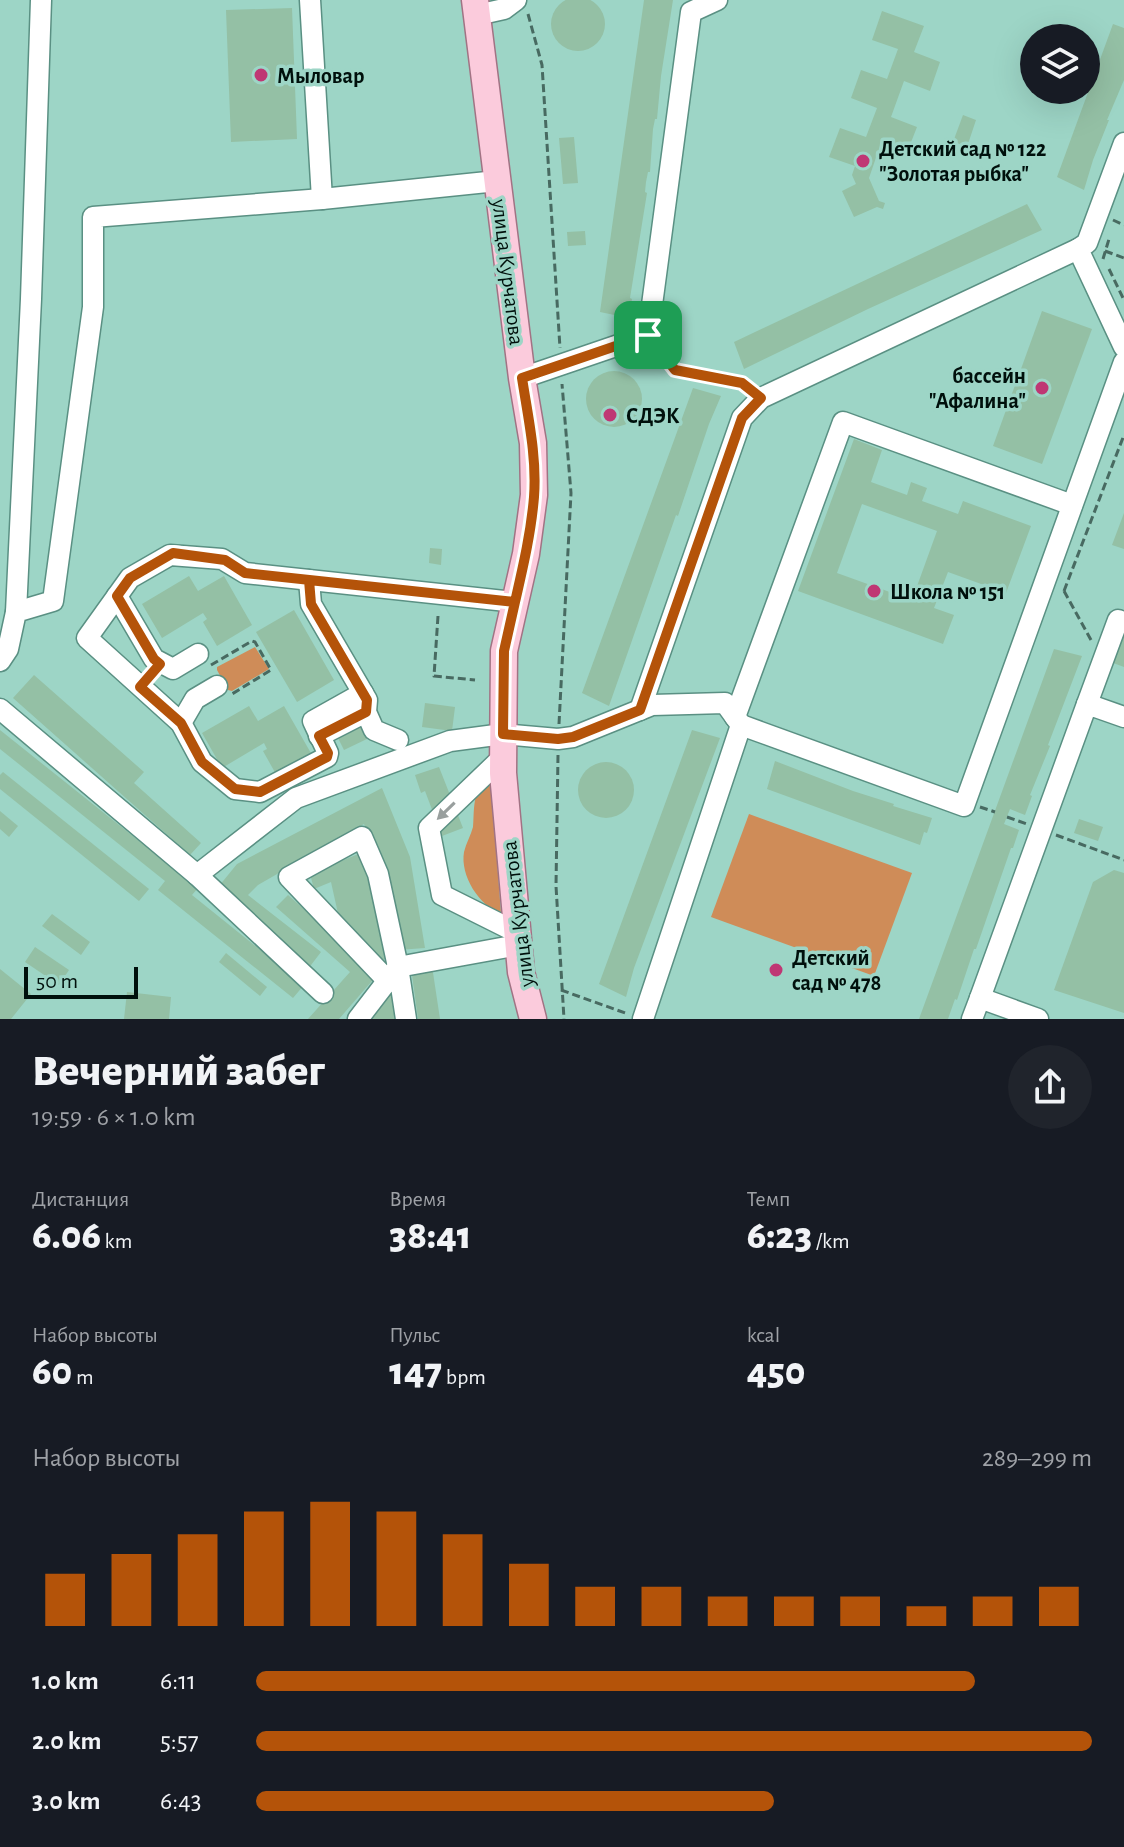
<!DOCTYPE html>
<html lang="ru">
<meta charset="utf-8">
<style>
body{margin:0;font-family:"Alegreya Sans",sans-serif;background:#20242c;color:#f1f3f6;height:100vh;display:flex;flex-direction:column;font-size:30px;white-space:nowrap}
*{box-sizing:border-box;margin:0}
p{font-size:26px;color:#9ea1a6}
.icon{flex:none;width:44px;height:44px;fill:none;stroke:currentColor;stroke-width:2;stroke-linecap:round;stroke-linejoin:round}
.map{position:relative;height:1019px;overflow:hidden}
.side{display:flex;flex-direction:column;background:#171b24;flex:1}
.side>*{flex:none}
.fabs{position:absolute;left:1020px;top:24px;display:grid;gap:16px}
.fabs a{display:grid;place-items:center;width:80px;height:80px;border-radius:50%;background:#171b24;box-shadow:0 8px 32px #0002;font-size:40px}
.scale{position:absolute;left:24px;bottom:20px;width:114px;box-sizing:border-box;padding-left:8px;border:4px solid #00100c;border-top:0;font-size:22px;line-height:28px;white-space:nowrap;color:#00100c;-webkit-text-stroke:6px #9dd5c6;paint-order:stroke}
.pin{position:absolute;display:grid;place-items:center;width:68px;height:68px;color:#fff;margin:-34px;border-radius:16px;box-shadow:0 4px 12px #0006}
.round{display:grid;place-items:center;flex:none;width:84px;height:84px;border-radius:42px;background:#20242c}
.head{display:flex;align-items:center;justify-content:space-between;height:136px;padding:0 32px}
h1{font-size:44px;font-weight:800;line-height:60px}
.metrics{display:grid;grid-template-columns:repeat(3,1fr);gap:12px;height:136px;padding:8px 32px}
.metrics div{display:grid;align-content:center}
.metrics b{font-size:40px;font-weight:800}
.metrics small{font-size:22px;font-weight:400}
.metrics p{font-size:22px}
.chart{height:224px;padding:16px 32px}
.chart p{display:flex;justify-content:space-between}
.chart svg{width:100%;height:144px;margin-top:8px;stroke:#b45309;stroke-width:6}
ul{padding:0 32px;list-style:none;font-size:26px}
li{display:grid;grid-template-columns:128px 96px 1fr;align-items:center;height:60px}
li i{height:20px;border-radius:10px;background:#b45309}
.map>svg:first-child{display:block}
</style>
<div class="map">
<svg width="1124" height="1019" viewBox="0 0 1124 1019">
<rect width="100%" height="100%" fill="#9dd5c6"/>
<!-- green -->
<g fill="#cf8c58">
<path d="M255 647 269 669 232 691 228 690 217 670V667Z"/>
<path d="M491 781 501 914C479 905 460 876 464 852 466 843 471 835 473 827 474 812 473 804 478 789Z"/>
<path d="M749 814 912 873 874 976 711 917Z"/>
</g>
<!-- building -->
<g fill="#94c0a5" fill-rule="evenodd">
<circle cx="578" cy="24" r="27"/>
<path d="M644 0H673L661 76 657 119H655L653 129 650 172H648L646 182 645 192 647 193 630 298 632 299 629 318 600 312Z"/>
<path d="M292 8 297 139 231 142 226 10Z"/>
<path d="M882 11 924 26 914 52 940 62 930 91 904 81 891 117 917 127 906 155 880 146 869 178 879 201 885 203 883 209 877 207 854 217 842 191 856 184 852 175 855 166 829 157 840 128 866 137 877 108 851 98 861 70 887 79 898 49 872 40Z"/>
<path d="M1113 24 1124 28V80L1107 120H1109L1093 160 1084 190 1057 177Z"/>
<path d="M963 115 976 120 967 147 953 142Z"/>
<path d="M574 137 578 183 563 184 559 138Z"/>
<path d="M1027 204 1042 230 868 309 744 369 734 342Z"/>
<path d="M585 231 586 245 568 246 567 232Z"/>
<path d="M1042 311 1092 329 1042 464 993 446Z"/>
<circle cx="614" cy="399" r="28"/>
<path d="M693 388 721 396 709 424 678 516 676 515 609 706 582 693Z"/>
<path d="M854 439 882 450 871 482 907 495 911 482 927 488 922 501 958 514 963 501 1031 526 1006 593 948 572 934 608 954 615 943 644 798 591ZM862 504 937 531 912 600 837 573Z"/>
<path d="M1124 513V549L1112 545Z"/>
<path d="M430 548 442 549 441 565 429 563Z"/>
<path d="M189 576 198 591 224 576 252 625 217 646 203 622 207 619 203 613 162 638 142 604Z"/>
<path d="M294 610 334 680 297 702 256 632Z"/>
<path d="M1115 633 1124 636V667L1105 660Z"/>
<path d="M1054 649 1082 656 1048 745 1050 746 1030 795 1032 796 1025 815 1010 809 1004 824 1019 830 1013 848H1011L976 949H974L957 1000 955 999 948 1019H919Z"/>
<path d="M34 675 144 772 134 783 201 843 190 855 13 698Z"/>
<path d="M425 703 455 707 452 731 422 727Z"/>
<path d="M249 706 258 721 284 706 312 755 277 776 263 751 267 749 264 743 222 768 202 733Z"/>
<path d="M363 723 369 738 344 750 337 736Z"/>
<path d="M0 730 198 888 192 895 304 985 293 998 158 890 165 881 0 749Z"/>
<path d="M692 730 720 738 634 968 626 997 599 984Z"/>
<path d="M775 761 853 791 894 804 893 806 932 818 927 833 924 832 920 845 767 789Z"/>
<circle cx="606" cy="790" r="28"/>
<path d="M439 767 463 828 442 836 425 791 421 793 415 775Z"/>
<path d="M3 772 149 889 139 901 0 789V775Z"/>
<path d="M382 788 410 857 425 948 398 950 384 871 364 824 258 885 248 895 321 952 308 969 219 886 237 864Z"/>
<path d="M0 811 18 826 9 837 0 829Z"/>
<path d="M1079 819 1103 827 1098 841 1074 833Z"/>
<path d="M363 852 387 958 377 963 341 927 331 882 314 889 310 874Z"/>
<path d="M1114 870 1124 873V1013L1054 990 1093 882Z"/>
<path d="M288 895 378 974 339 1019H308L350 972 276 907Z"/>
<path d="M52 914 90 942 81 955 42 926Z"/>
<path d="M35 947 69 970 59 985 25 962Z"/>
<path d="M226 953 267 987 260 996 219 962Z"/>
<path d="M432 966 440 1019H418L411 968Z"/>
<path d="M0 969 31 994 11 1019H0Z"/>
<path d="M391 989 396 1019H364Z"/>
<path d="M127 992 171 997 169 1019H124Z"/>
</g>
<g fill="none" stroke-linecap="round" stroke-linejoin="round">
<!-- minor casing -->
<g stroke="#5a9083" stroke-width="23">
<g id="minor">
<path d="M310 0 322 199"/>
<path d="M477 15 504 9 516 0"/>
<path d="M1124 143 1087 243 1078 249 1124 347"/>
<path d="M522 378 648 335 691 12 717 0"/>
<path d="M309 580 311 604 367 700 366 712 374 730 398 740"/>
<path d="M117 596 154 659 173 669 198 654"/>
<path d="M16 612 31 299 41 0"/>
<path d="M0 661 8 649 16 612 53 601 93 307V217L322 199 497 181"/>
<path d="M363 693 313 721 328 753 327 757 260 792 235 789 202 762 181 723 87 638 130 578 170 555 222 559 245 573 515 602"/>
<path d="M1087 704 1118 620 1124 622"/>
<path d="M0 709 197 875 296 798 450 741 503 734 558 739 573 737 652 705 725 703 741 725 643 1019"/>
<path d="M640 710 742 418 761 398 1078 249"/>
<path d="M735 717 843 422 1072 505"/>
<path d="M181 723 195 699 217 686"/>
<path d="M741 725 964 806 1124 362"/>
<path d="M319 736 366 712"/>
<path d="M503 757 429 828 442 895 516 932"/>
<path d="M197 875 323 993"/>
<path d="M387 980 289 877 362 837 378 874 398 967 518 945"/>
<path d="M358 1019 398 967 406 1019"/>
<path d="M972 1019 980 998"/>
<path d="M1038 1019 980 998 1087 704 1124 717"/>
</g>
</g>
<!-- major casing -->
<g stroke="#a17384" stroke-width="29">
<path id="major" d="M475 0 522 378 533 443 534 495 526 554 504 651 503 773 521 972 533 1019"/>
</g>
<!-- path -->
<g stroke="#486a61" stroke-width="3" stroke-dasharray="8 4" stroke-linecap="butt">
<path d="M528 14 542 65 560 348"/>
<path d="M1113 220 1124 225"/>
<path d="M1105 251 1124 258"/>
<path d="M1103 259 1109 239"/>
<path d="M1109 269 1124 300"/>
<path d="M657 348 675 370 742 383 748 388"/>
<path d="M1064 591 1124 435"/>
<path d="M1064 591 1091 640"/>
<path d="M438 616 434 676 475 680"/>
<path d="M211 665 252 641 255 642 271 670 232 694"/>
<path d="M559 724 571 493 562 384"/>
<path d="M558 755 556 886 564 1019"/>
<path d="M980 807 995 812"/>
<path d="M1007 817 1027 824"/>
<path d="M1056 835 1124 860"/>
<path d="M561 990 628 1014"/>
</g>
<!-- minor -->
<use href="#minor" stroke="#fff" stroke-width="20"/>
<!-- major -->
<use href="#major" stroke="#fbcbdc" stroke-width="26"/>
</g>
<!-- one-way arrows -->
<defs><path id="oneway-solid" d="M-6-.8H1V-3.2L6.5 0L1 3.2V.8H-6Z" transform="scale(2)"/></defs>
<use fill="#999f9e" href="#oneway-solid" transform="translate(446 811) rotate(136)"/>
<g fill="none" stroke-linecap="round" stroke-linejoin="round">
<!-- route casing -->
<g stroke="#fff" stroke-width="16">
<path id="route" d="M648 335 522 378C528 417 537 457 534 497 531 533 523 567 515 602L245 573 225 560 173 553 130 578 117 596 154 659 160 664 140 687 181 723 202 762 235 789 260 792 327 757 328 753 319 736 366 712 367 700 311 604 309 580 515 602 504 651 503 734 558 739 573 737 640 710 742 418 761 398 742 383 675 370 648 335"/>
</g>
<!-- route -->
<use href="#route" stroke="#b45309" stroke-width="10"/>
</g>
<!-- markers -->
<g fill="#bf3774" stroke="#9dd5c6" stroke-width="3">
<circle cx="261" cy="75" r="8"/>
<circle cx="863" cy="161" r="8"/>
<circle cx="1042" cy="388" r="8"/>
<circle cx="610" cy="415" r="8"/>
<circle cx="874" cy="591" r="8"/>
<circle cx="776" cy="970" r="8"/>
</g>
<g text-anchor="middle" stroke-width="7" stroke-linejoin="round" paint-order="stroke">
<!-- poi labels -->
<g font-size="22" font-weight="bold" fill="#00100c" stroke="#9dd5c6" text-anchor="start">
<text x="277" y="83">Мыловар</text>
<text x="879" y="156">Детский сад № 122<tspan x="879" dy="25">"Золотая рыбка"</tspan></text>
<text x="1026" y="383" text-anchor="end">бассейн<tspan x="1026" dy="25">"Афалина"</tspan></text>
<text x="626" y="423">СДЭК</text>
<text x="890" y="599">Школа № 151</text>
<text x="792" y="965">Детский<tspan x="792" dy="25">сад № 478</tspan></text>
</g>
<!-- street labels -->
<g font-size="22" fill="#00100c" stroke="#9dd5c6">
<text transform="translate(509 272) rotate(83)" y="8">улица Курчатова</text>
<text transform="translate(517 914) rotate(-97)" y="8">улица Курчатова</text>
</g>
</g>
</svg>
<div class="fabs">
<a><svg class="icon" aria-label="layers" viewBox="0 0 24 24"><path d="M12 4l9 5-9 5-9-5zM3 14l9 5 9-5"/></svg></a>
</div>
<div class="scale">50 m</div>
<div class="pin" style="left:648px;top:335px;background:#1e9e55"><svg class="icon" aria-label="arrive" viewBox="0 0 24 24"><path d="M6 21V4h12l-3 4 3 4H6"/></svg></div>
</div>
<section class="side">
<div class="head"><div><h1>Вечерний забег</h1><p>19:59 · 6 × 1.0 km</p></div><a class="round"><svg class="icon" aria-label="share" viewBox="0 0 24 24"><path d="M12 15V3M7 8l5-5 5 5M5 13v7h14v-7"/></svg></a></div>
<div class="metrics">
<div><p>Дистанция</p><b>6.06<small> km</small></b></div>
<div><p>Время</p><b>38:41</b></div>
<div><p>Темп</p><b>6:23<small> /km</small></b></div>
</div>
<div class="metrics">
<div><p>Набор высоты</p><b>60<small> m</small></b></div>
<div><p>Пульс</p><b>147<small> bpm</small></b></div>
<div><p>kcal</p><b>450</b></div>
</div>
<div class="chart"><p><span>Набор высоты</span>289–299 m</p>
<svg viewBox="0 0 160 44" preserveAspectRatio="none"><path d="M5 44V28M15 44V22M25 44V16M35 44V9M45 44V6M55 44V9M65 44V16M75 44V25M85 44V32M95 44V32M105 44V35M115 44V35M125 44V35M135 44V38M145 44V35M155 44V32"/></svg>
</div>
<ul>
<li><b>1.0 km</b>6:11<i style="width:86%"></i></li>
<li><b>2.0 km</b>5:57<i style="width:100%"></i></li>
<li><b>3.0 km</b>6:43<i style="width:62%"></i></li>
</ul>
</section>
